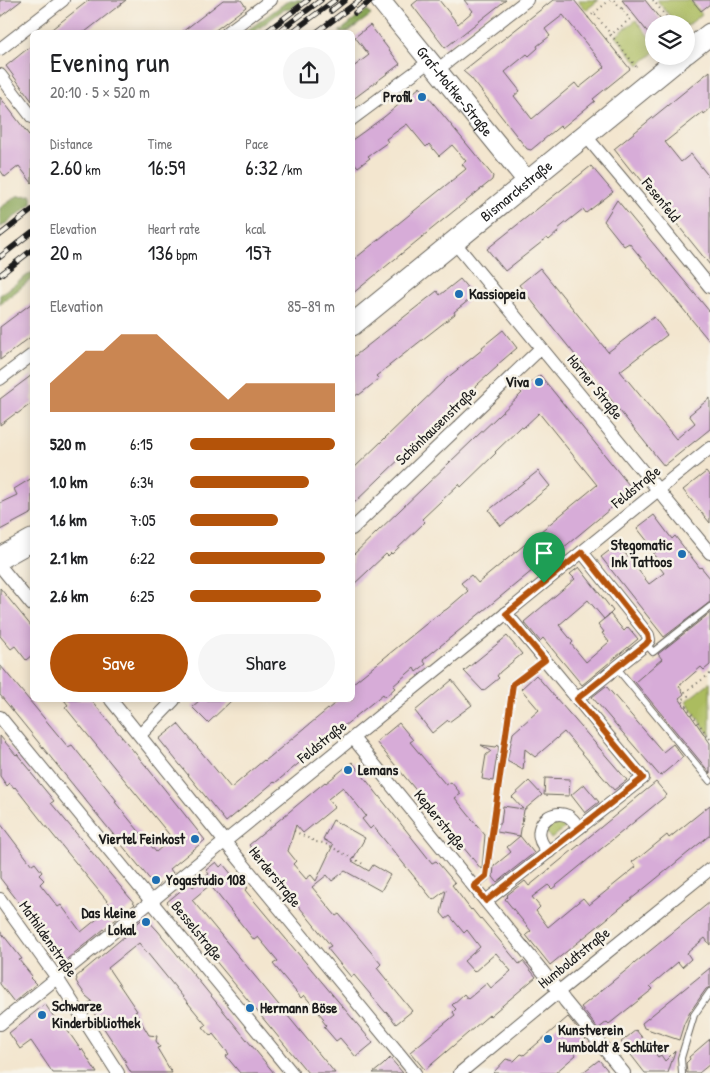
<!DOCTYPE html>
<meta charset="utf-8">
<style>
body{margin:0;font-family:"Patrick Hand",sans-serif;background:#f6f6f6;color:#202124;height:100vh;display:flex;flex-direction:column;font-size:19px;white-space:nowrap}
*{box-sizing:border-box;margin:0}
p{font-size:16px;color:#757577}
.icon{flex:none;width:28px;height:28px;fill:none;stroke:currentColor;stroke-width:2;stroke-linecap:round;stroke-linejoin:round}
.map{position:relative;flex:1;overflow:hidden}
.details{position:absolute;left:30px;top:30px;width:325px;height:672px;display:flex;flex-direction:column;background:#fff;border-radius:8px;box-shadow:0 2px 12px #0003}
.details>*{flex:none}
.buttons{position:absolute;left:645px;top:15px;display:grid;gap:10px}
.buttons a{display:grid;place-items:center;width:50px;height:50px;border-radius:50%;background:#fff;box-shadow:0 2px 12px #0003;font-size:25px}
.pin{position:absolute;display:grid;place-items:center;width:42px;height:42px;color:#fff;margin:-51px -21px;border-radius:50% 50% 50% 0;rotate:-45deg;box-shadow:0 0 5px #0007}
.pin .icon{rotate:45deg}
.round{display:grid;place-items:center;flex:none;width:52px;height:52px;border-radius:26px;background:#f6f6f6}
.headline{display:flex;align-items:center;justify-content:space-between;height:85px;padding:0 20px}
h1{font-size:28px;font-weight:600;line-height:38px}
.stats{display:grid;grid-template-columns:repeat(3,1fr);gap:8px;height:85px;padding:5px 20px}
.stats div{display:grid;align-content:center}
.stats b{font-size:21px;font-weight:600}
.stats small{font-size:14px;font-weight:400}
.stats p{font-size:14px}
.chart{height:140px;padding:10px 20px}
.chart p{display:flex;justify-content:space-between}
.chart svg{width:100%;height:90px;margin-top:5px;fill:#b45309;opacity:.7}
.cta{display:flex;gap:10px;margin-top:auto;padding:10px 20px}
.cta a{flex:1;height:58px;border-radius:30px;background:#b45309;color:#fff;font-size:20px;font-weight:600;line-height:58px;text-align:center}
.cta a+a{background:#f6f6f6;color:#202124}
ul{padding:0 20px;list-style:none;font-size:16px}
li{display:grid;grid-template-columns:80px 60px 1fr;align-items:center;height:38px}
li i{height:12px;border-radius:6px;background:#b45309}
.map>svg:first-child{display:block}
</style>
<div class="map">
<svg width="710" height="1073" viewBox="0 0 710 1073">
<rect width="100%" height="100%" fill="#f7f3e8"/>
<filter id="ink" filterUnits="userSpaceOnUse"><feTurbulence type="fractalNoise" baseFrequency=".02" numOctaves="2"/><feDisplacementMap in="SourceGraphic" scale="10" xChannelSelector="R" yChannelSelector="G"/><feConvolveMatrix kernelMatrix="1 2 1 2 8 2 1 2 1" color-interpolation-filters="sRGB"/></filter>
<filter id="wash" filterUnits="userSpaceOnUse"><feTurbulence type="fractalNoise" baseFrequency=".0096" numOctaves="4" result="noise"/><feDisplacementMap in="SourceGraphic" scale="20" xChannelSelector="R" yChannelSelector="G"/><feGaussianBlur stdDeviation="1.12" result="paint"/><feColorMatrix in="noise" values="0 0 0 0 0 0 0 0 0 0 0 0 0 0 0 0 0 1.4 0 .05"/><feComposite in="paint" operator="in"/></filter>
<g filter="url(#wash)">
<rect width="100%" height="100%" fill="#f3e6cf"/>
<!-- green -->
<g fill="#abbc5f" stroke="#646c3e">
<path d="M578 0H599L586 10Z"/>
<path d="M657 0H690L702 14 686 27V24H676Z"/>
<path d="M636 20 654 43V53L639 65 616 36Z"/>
<path d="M710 682V736L686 701Z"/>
<path d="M557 820 561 821 567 826 551 839 547 833C547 824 550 822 557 820Z"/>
</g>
<!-- forest -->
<g fill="#88a456" stroke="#526039">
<path d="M289 0H303L291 9 283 10 254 32H245Z"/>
<path d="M367 10 371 15 348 32H339Z"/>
<path d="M32 195V204L0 228V208L17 196Z"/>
<path d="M32 272V279L0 304V295Z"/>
</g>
<g id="blocks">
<!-- building -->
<g fill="#d7acd8" fill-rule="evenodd">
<path d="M0 0H22L0 17Z"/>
<path d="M89 0H126L85 32H48Z"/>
<path d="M223 0H241L246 7 213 32H182Z"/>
<path d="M418 0H439L458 24 473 11 464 0H506L445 48 412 5Z"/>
<path d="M553 0H574L630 69 593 99 595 101 562 128 560 126 531 150 527 149 471 78 463 71ZM563 15 605 67 579 88 575 83 532 119 514 96 520 91 505 72 527 54 529 56 538 48 537 46 550 36 545 29Z"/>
<path d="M622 0H645L664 24H654V40Z"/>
<path d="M692 0H710V4L701 11Z"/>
<path d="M370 25 400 64 352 100V68L369 55 355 37Z"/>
<path d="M32 45V101L6 66Z"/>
<path d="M710 71V109L704 114 703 112 665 142 681 162 691 154 710 178V265L634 171 633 173 614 149Z"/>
<path d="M420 87 493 176 492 180 352 294V261L466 169 462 164 466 161 452 145 439 156 429 144 426 147 407 124 386 139 388 142 368 156 370 158 358 167 352 160V140L384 117Z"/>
<path d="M0 97 32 139V183L19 166 5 177 0 170Z"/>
<path d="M591 166 613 192 586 213 583 209 558 229 559 231 549 240 547 238 505 271 487 249Z"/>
<path d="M617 200 710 312V342L629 243 624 246 604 221Z"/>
<path d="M540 268 608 352 654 317 667 335 620 371 676 439 695 423 689 415 710 398V429L664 466 519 285Z"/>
<path d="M460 279 474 296 454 312 455 314 376 376 379 379 359 395 358 394 352 398V358L437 291 440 295Z"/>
<path d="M32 303V336L0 360V327Z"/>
<path d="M503 330 517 348 497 365 498 366 467 394 352 505V470L447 378 483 349 482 347Z"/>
<path d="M32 375V403L17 414 16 413 0 425V399Z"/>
<path d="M540 375 633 490 539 568 538 566 423 660 426 664 416 672 414 668 393 686 395 688 385 697 383 694 275 783 274 782 226 822 159 739 178 724 231 788 264 760 265 761 339 700H352V684L436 616 447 609 468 591 461 583 471 575 478 583 597 485 539 413 523 428 521 427 495 452 496 453 461 487 459 484 440 502 422 519 425 522 392 554 391 553 388 556 386 554 352 586V556L522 393 520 391Z"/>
<path d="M538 471 550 486 501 526 489 510Z"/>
<path d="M706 472 710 477V523L683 490Z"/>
<path d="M32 478V513L0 530V503L17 495 14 489Z"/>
<path d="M654 515 672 539 675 536 700 568 701 567 710 578V602L664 637 601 557 618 544 649 584 664 573 658 565 660 563 653 554 656 552 637 528Z"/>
<path d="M579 567 613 611 610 614 624 631 628 627 638 639 582 685 543 638 540 641 524 622 575 579 570 574ZM588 600 604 619 610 614 598 624 604 632 602 633 609 642 586 662 571 644 573 642 559 625Z"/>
<path d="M0 588 32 627V655L26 660 15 646 11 649 0 636Z"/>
<path d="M710 613V665L704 670 701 667 679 686 684 694 679 698 710 743V773L635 682 662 659 658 654Z"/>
<path d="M507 636 522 654 500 672 497 676 499 678 483 691 464 671Z"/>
<path d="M0 665 68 747 72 745 117 801 115 802 156 852 172 838 65 707 68 705 64 700H91L146 766 205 840 170 869 173 873 156 887 0 695Z"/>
<path d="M536 675 627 780 614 790 564 732 535 757 525 749 523 770 507 761 513 733 539 710 521 689Z"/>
<path d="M452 680 472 705 449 722 448 720 432 733 415 711Z"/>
<path d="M606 686 663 752 673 744 683 757 660 776 592 697Z"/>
<path d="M200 700H232L208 723 192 707Z"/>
<path d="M399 723 413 740 410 742 446 785 451 782 461 794 455 798 485 835 482 870 376 742Z"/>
<path d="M0 736 16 755 17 754 32 772 31 773 54 801 51 803 135 904 62 963 31 918 0 878V823L32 865 35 863 42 872 39 875 44 880 40 884 58 907 61 905 81 932 112 907 44 824 15 787 14 788 10 783 7 786 0 776Z"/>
<path d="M499 744 498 756 497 755 493 781 482 779 486 755 491 751 481 745 496 747Z"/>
<path d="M352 762 432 863 436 861 439 864 455 883 452 885 471 910 472 909 480 919 481 918 519 964 523 961 536 977 490 1016 489 1015 425 1070 410 1052 455 1015 453 1012 456 1009 452 1005 464 994 468 999 487 983 491 988 511 971 496 953 474 972 464 961 480 947 467 930 464 933 450 916 446 919 441 913 446 890 433 900 373 826 370 829 362 819 366 816 343 787 328 799 335 807 303 833 296 825 288 851 296 861 293 864 306 879 311 875 316 881 333 845 323 839 333 820 365 838 352 861 369 871 373 865 390 875 381 891 345 871 332 881 327 875 312 887 336 916 339 914 381 964 377 968 412 1011 396 1024 387 1012 386 1013 354 975 351 977 341 965 327 948 331 946 249 845 325 782 326 783Z"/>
<path d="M545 778 570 779 569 796 544 795Z"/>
<path d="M529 781 542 795 524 810 520 836 497 832 498 825 501 823 503 806 523 809 512 797Z"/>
<path d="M656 782 667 795 552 889 548 885 532 897 540 907 536 911 548 927 583 898 589 905 636 867 632 862 640 856V857L667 835 669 838 710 805V835L550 965 526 935 531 931 505 899 508 896 507 895 525 881 529 886Z"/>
<path d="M584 784 599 802 585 813 571 795Z"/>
<path d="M520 836 534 853 497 882 493 877 494 866 511 852 507 847Z"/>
<path d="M216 862 220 867 223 864 237 881 240 879 248 888 245 890 373 1043 356 1057 340 1038 336 1041 324 1027 326 1025 322 1020 324 1019 304 995 301 998 273 964 278 961 258 937 254 940 210 885 192 900 335 1073H308L167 902 190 883 193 887 209 874 206 870Z"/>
<path d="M710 902V945L705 938 687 953 691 959 682 967 678 962 650 986 653 989 609 1024 607 1022 598 1029 581 1007Z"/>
<path d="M145 917 158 931 274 1073H240L226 1056 229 1054 213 1034 211 1036 203 1027 206 1025 139 943 108 968 137 1011 135 1012 149 1035 157 1036 156 1041 160 1047 157 1048 172 1073H131L125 1063 126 1062 88 1004 92 1001 86 996 79 986 76 981 77 979 76 977 125 936 124 934Z"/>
<path d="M0 931 22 959 19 960 32 976 30 978 36 984 14 1002 0 984Z"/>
<path d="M710 968V987L706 989 690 1012 684 1024 679 1040 644 1028 642 1023Z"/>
<path d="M45 1004 58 1023 61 1021 81 1050 82 1049 97 1073H53L31 1041 20 1049 9 1033Z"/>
<path d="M568 1017 586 1039 573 1050 576 1055 555 1073H493L506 1059 514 1061 521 1054 524 1055Z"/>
<path d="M636 1030 658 1057 661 1055 665 1061 675 1051 668 1073H645L621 1042Z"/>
<path d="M710 1039V1064L699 1073H687L686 1063 690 1059 689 1057Z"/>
<path d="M390 1058 403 1073H373L383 1065Z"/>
<path d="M599 1060 610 1073H582Z"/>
</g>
</g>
</g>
<g filter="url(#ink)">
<use href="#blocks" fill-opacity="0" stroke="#67635b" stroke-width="1"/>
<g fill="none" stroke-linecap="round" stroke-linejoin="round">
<!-- service casing -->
<g stroke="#67635b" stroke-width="8">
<g id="service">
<path d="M646 644 653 652 710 607"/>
<path d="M616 667 710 781"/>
<path d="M474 886 486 877 513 684 545 660"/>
<path d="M682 1073 681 1058 694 1015 710 992"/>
</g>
</g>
<!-- minor casing -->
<g stroke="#67635b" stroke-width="14">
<g id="minor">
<path d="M228 32 271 0"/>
<path d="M0 49 63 0"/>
<path d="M437 70 527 0"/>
<path d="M0 75 32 117"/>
<path d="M352 119 430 61"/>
<path d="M585 135 642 203 710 287"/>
<path d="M454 242 710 553"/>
<path d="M0 379 32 355"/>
<path d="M352 529 541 348"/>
<path d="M0 566 32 605"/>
<path d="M577 699 646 644 649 640 648 635 582 552"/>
<path d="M111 700 225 842 415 1073"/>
<path d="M0 717 292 1073"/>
<path d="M140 735 174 700"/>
<path d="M353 738 552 983 565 1001 624 1073"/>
<path d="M549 852C545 848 541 844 540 838 536 822 553 809 568 816 573 819 576 824 579 828"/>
<path d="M0 899 57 978 118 1073"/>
<path d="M486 901 643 778 506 613"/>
<path d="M0 1024 710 448"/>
<path d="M460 1073 558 992 710 869"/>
</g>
</g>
<!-- secondary casing -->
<g stroke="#67635b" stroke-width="21">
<g id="secondary">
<path id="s1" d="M380 0 528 182"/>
</g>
</g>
<!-- primary casing -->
<g stroke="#67635b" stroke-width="23">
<g id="primary">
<path d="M686 53 710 34"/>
<path id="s2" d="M352 325 682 56"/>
<path d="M0 558 32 540"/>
</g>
</g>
<!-- path -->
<g stroke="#67635b" stroke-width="2" stroke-dasharray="1 4" stroke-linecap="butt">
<path d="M653 0 672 24"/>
<path d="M622 9 626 5"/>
<path d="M594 13 610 0"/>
<path d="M588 18 594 13 638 69"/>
<path d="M606 39 630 19 614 0"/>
<path d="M710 674 685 692 688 696 682 700 710 739"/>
<path d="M270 821 275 824"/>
<path d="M294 831 316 842 324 843 365 865"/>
</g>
<!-- service -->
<use href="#service" stroke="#fff" stroke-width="6"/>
<!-- minor -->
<use href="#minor" stroke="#fff" stroke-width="12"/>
<!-- secondary -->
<use href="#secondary" stroke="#fff" stroke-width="19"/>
<!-- primary -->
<use href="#primary" stroke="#fff" stroke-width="21"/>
<!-- rail casing -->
<g stroke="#1c1c1c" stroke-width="5.5">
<g id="rail">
<path d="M331 11 345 0"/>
<path d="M355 13 372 0"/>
<path d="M266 32 308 0"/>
<path d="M278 32 321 0"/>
<path d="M292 32 335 0"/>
<path d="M317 32 360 0"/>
<path d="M0 235 32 210"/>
<path d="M0 257 32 232"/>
<path d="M0 275 32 250"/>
</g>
</g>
<!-- rail -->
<use href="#rail" stroke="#f7f3e8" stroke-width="4" stroke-dasharray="11" stroke-linecap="butt"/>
</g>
</g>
<g fill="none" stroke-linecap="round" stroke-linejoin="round" filter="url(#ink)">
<!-- route casing -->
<g stroke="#fff" stroke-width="10">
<path id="route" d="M582 552 648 635 649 640 646 644 577 699 643 778 486 901 474 886 486 876 513 684 545 660 506 614Z"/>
</g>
<!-- route -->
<use href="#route" stroke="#b45309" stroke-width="6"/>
</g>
<!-- markers -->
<g fill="#1f6fb2" stroke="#f7f3e8" stroke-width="2">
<circle cx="422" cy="97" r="5"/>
<circle cx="459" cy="294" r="5"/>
<circle cx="539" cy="382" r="5"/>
<circle cx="682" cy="554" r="5"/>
<circle cx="348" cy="770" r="5"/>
<circle cx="195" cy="839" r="5"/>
<circle cx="156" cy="880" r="5"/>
<circle cx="146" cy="922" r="5"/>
<circle cx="250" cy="1008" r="5"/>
<circle cx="42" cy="1015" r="5"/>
<circle cx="548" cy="1039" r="5"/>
</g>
<g text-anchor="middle" stroke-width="5" stroke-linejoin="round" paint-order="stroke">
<!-- street labels -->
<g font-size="15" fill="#1c1c1c" stroke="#f7f3e8">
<text dy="5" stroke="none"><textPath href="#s1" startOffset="118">Graf-Moltke-Straße</textPath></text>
<text dy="5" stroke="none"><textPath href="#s2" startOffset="212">Bismarckstraße</textPath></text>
<text transform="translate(661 200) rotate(51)" y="5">Fesenfeld</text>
<text transform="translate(595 387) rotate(51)" y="5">Horner Straße</text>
<text transform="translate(436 426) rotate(-44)" y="5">Schönhausenstraße</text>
<text transform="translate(636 487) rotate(-39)" y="5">Feldstraße</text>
<text transform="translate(322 742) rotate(-39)" y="5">Feldstraße</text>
<text transform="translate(440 820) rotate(51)" y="5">Keplerstraße</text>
<text transform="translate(275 877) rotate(51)" y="5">Herderstraße</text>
<text transform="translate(197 931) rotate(51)" y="5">Besselstraße</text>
<text transform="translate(48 939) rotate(55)" y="5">Mathildenstraße</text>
<text transform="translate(574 958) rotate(-39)" y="5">Humboldtstraße</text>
</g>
<!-- poi labels -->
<g font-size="15" font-weight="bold" fill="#1c1c1c" stroke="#f7f3e8" text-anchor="start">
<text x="412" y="102" text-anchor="end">Profil</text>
<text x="469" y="299">Kassiopeia</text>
<text x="529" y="387" text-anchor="end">Viva</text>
<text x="672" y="550" text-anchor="end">Stegomatic<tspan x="672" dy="17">Ink Tattoos</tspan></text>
<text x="358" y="775">Lemans</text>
<text x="185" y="844" text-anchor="end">Viertel Feinkost</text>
<text x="166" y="885">Yogastudio 108</text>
<text x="136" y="918" text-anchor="end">Das kleine<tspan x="136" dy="17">Lokal</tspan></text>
<text x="52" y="1011">Schwarze<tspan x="52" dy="17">Kinderbibliothek</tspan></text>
<text x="260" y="1013">Hermann Böse</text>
<text x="558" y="1035">Kunstverein<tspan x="558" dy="17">Humboldt &amp; Schlüter</tspan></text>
</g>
</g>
</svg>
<div class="buttons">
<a><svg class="icon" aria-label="layers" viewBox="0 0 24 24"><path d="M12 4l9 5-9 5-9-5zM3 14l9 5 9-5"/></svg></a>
</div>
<div class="pin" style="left:544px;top:583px;background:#1e9e55"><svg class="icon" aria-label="arrive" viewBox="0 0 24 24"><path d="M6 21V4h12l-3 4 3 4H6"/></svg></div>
<section class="details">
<div class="headline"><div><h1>Evening run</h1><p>20:10 · 5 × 520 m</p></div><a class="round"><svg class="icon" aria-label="share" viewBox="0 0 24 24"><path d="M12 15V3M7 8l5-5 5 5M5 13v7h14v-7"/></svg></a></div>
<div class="stats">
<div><p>Distance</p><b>2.60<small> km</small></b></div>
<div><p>Time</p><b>16:59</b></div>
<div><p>Pace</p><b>6:32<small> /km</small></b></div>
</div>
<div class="stats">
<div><p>Elevation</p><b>20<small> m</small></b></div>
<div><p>Heart rate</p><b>136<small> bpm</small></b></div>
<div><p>kcal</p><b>157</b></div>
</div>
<div class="chart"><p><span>Elevation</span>85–89 m</p>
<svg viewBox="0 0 160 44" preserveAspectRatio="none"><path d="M0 44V30L10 22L20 14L30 14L40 6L50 6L60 6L70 14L80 22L90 30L100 38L110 30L120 30L130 30L140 30L150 30L160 30V44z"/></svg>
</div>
<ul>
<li><b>520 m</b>6:15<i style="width:100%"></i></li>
<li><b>1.0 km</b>6:34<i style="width:82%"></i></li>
<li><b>1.6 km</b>7:05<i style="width:61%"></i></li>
<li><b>2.1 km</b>6:22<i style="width:93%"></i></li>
<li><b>2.6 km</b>6:25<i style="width:90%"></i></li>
</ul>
<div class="cta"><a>Save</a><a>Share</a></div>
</section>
</div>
